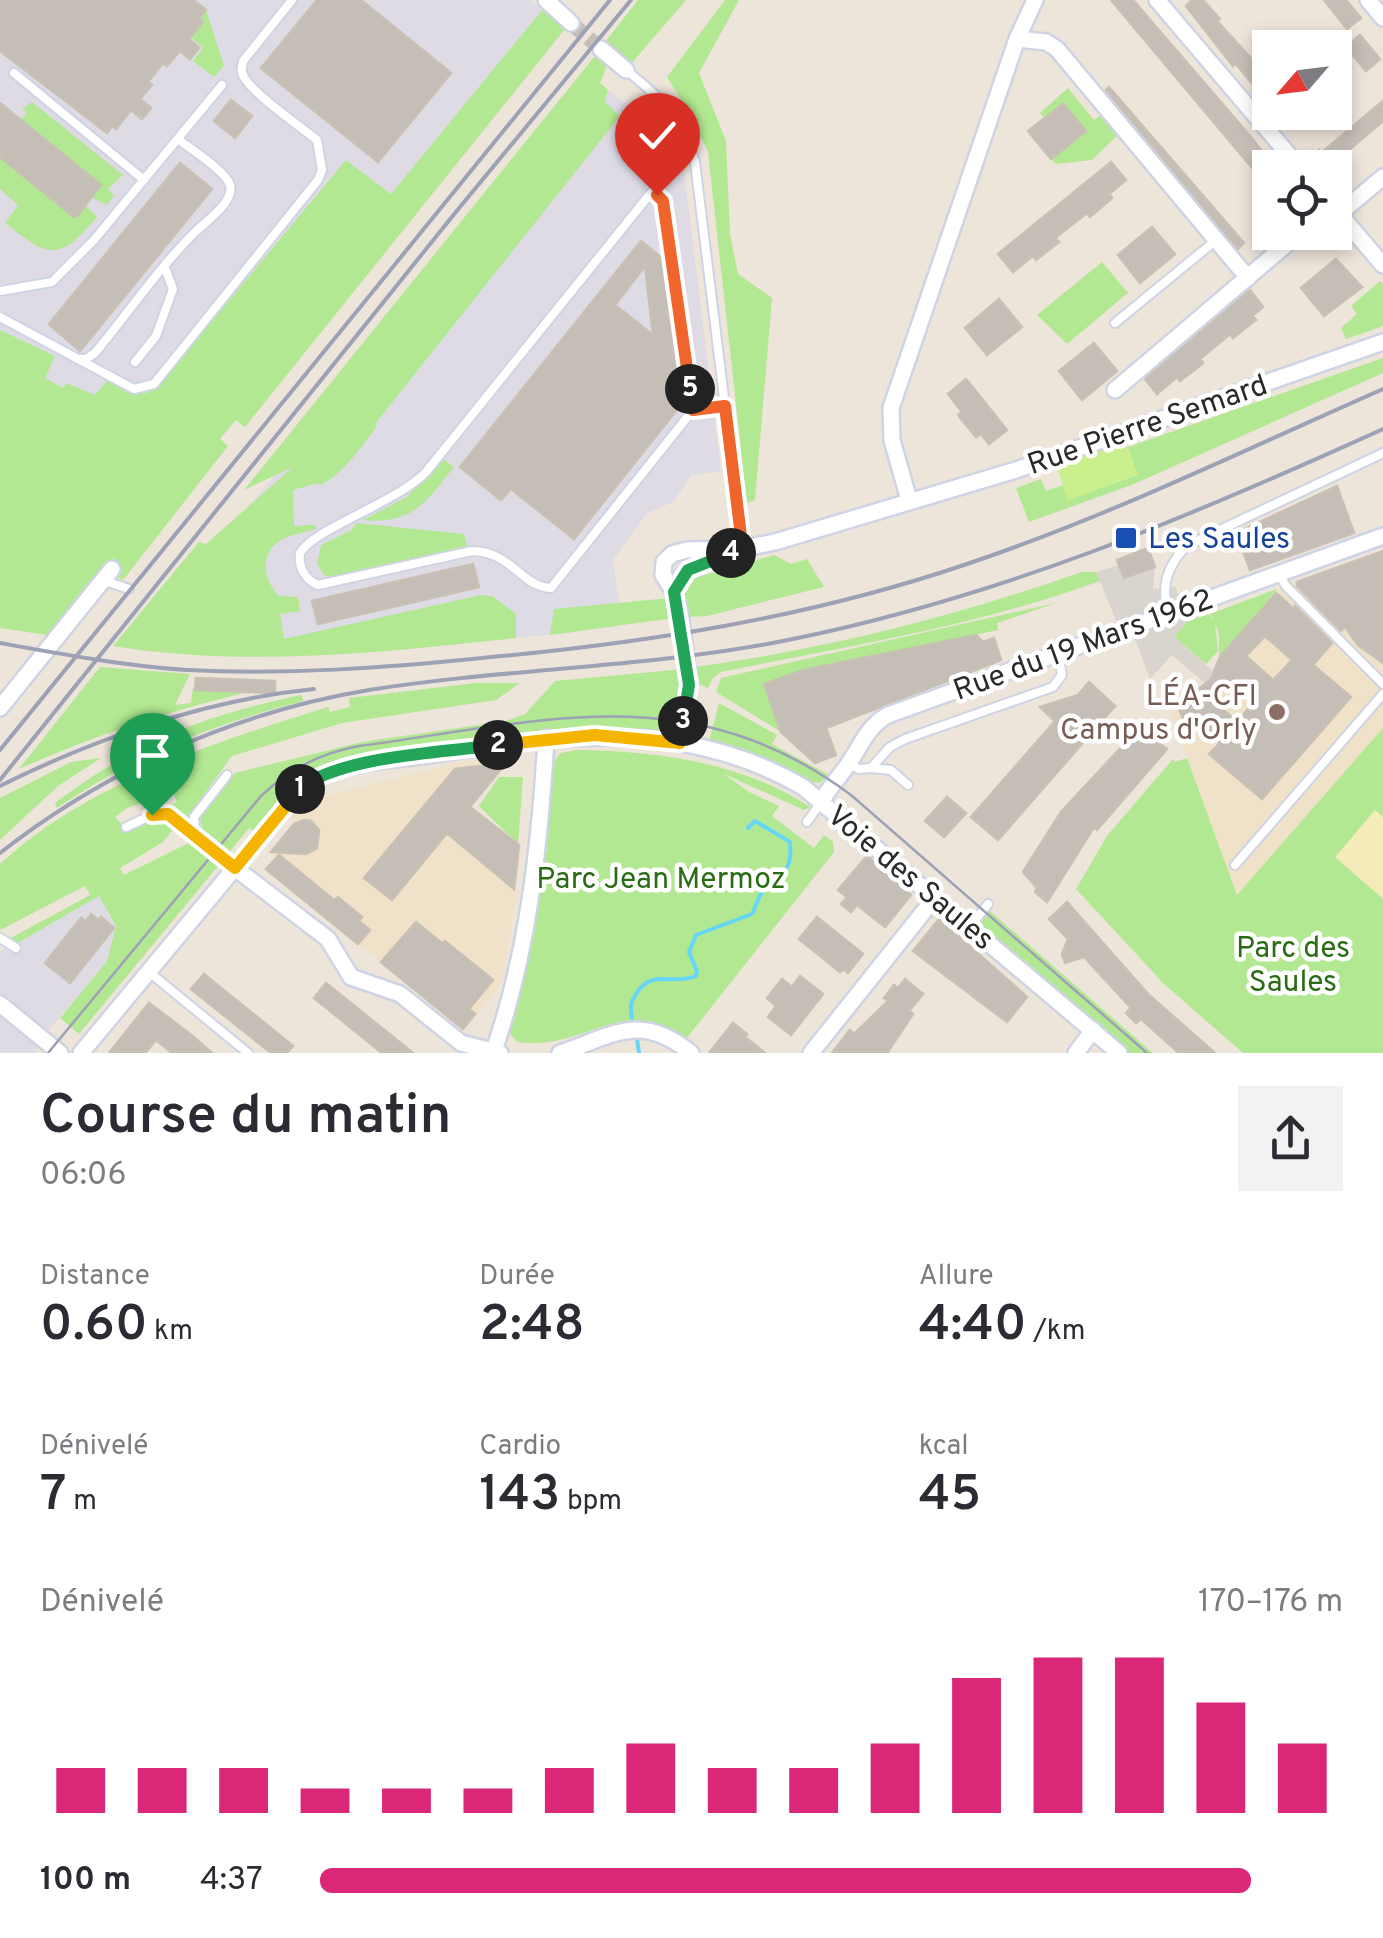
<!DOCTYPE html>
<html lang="fr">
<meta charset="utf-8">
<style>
body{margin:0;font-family:Overpass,sans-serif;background:#f2f2f3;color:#2b2b33;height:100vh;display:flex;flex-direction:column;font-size:38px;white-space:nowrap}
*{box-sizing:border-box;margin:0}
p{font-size:32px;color:#7c7c81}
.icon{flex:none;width:55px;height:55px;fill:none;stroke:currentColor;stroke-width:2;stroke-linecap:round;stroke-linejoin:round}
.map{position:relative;height:1053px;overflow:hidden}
.panel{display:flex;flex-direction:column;background:#fff;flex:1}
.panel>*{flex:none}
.needle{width:65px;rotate:242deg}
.buttons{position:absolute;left:1252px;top:30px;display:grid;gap:20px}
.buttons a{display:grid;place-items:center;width:100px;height:100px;border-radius:0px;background:#fff;box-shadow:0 5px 15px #0003;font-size:50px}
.pin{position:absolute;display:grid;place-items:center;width:85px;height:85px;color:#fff;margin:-102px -42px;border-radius:50% 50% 50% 0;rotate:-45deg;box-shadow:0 0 10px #0007}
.pin .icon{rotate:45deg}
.km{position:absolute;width:50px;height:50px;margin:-25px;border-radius:50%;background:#222;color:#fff;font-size:28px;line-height:50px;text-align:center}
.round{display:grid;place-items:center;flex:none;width:105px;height:105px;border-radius:0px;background:#f2f2f3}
.summary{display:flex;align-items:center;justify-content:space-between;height:170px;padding:0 40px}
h1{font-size:55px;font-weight:600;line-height:75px}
.figures{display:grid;grid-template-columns:repeat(3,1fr);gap:15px;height:170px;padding:10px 40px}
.figures div{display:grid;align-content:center}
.figures b{font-size:50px;font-weight:600}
.figures small{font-size:28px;font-weight:400}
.figures p{font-size:28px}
.chart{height:280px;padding:20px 40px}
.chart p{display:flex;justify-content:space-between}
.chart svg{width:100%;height:180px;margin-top:10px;stroke:#db2777;stroke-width:6}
ul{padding:0 40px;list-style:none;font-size:32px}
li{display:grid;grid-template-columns:160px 120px 1fr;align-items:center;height:75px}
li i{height:25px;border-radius:12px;background:#db2777}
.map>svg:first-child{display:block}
</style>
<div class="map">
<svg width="1383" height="1053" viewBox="0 0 1383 1053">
<rect width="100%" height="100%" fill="#ede4da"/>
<!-- industrial -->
<g fill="#dedbe5">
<path d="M0 0H531L542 10 391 195 72 613 0 594Z"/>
<path d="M608 90 675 141 682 155 721 471 692 475 673 502 647 513 613 560 619 605 572 633 348 651 130 643Z"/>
<path d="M99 896 116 926 107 961 45 1034 35 1053H0V952Z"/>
</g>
<!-- education -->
<g fill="#f0e2c8">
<path d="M1383 551V728L1237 896 1165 694 1193 692 1211 679 1220 659V648L1219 635 1210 614Z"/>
<path d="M510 757 448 833 518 892 500 987 463 1029 267 869 276 858 270 853 294 824 292 817 305 801 460 762Z"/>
</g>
<!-- green -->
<g fill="#b2e892">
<path d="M638 0H686L631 64 606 41Z"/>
<path d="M725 0H739L699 73 726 141 730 234 738 274 772 298 755 500 747 503 708 152 693 119 667 77Z"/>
<path d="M206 10 224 66 214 77 193 61 203 48 187 34Z"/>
<path d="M542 10 565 29 245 427 236 420 220 439 228 446 123 580 113 575 120 565 114 558 54 636 0 628V330L55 356 45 378 63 388 66 383 95 395 107 381C124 390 136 400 155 389L346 160 391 194Z"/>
<path d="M595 56 607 65 600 83 608 90 605 102 620 116 375 424 377 426C361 447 346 471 321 485L318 483 293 490 294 526 315 525 316 529C306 532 293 534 283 539 259 551 262 579 279 596L298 597 300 611 280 614 284 639 481 595 492 596 516 614V638C383 652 247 668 113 646L199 542 206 544 293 467 244 490Z"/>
<path d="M1068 88 1094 120 1103 114 1117 136 1092 160 1056 164 1051 159 1085 131 1064 104 1045 119 1040 113Z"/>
<path d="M32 102 123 175 108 189 114 195 107 205 93 198 100 184 21 120 27 113 22 109Z"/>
<path d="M0 157 73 217 86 206 97 217C59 263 48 257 5 223L18 205 0 189Z"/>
<path d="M1102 262 1128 293 1067 344 1037 315Z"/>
<path d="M1380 281 1383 284V326L1346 339 1341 328 1357 314 1351 306Z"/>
<path d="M1383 358V373L1134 484 1029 522 1016 488 1041 479 1046 491 1063 485 1069 499 1137 475 1128 447Z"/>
<path d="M442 458 454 467C426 502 412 525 363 520L407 497Z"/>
<path d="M356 523 464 534 467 546 335 578 325 576 317 564 321 545 352 530Z"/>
<path d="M774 555 791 564 807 559 824 587 707 616 688 617 684 594 695 578Z"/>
<path d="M1082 572H1096L1100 581C977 626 848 646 721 672L713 678 708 688 699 684 698 675 693 667C824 650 956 616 1082 572Z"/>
<path d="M1277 589 1219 659V635L1215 622 1218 651 1206 664 1174 637 1188 621 1208 614 1213 620 1210 614Z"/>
<path d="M670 598 674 618 550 635 554 609Z"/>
<path d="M1056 603 997 623 998 630 805 670 764 684 781 732 716 692 721 678Z"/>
<path d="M100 667 190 674 175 705 191 703 193 688 244 693C165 712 93 736 19 769Z"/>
<path d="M684 669 677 722 667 732 589 728 352 760 256 833 249 828 227 855 205 839 200 818 201 812 235 773 362 742 506 721 525 714 555 681Z"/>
<path d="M476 683H520L496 700 342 723 232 756 194 808 190 826 175 816 171 804 177 803 172 789 168 790 169 794 127 808 115 817 128 831 153 820 165 819 175 827 163 842 120 868 124 875 193 841 218 866 79 1034 60 1018 107 961 116 926 99 896 16 944 9 939 90 895 85 886 0 930V864C88 783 215 742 328 707L330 712 350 707 349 698Z"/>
<path d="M301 695 304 701C215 723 133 756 57 808L55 803C138 741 199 717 301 695Z"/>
<path d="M719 703 777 735 772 744 829 775 819 783 809 782 762 759 709 741Z"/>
<path d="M1383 728V1053H1243L1164 984 1076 889 1107 836 1173 759 1175 762 1187 758 1237 895Z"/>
<path d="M576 750C657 751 742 762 810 807L804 810 724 774 749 792 779 806 772 816 814 848 824 835 833 842 834 852 686 1039C621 992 585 1052 517 1042L510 1034 527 961 554 761 561 753Z"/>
<path d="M101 758 58 786 0 840V798L71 762Z"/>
<path d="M499 777H523L518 844 479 806Z"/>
<path d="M990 911 1153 1053H1129L1022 959 983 933 978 927Z"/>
</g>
<!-- sand -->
<path fill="#f5eaba" d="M1375 810 1383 817V899L1335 857Z"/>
<!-- pitch -->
<path fill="#caf08d" d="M1125 440 1138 475 1068 500 1056 464Z"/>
<!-- plaza -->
<g fill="#d9d4cd">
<path d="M1119 565 1124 578 1155 567 1153 589 1176 587 1177 593 1193 598 1118 625 1096 572Z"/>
<path d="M1197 610 1200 617 1188 621 1174 637 1215 673 1205 683 1172 655 1150 679 1133 634Z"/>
</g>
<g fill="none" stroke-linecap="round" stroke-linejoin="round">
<!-- stream -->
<g stroke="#65d6f7" stroke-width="4">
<path d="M632 1018C630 1008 630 1003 636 994 652 968 673 986 696 976L697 971 689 952 696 935 752 914C756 907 758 897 763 891 780 871 793 875 790 842L755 821 748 828"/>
<path d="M637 1039 639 1053"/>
</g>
</g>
<!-- building -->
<g fill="#c5beb7" stroke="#c8c0b4" stroke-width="2.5" fill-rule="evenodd">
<path d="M0 0H193L206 10 199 18 203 22 189 39 199 48 190 59 180 51 167 66 163 63 148 82 152 85 140 99 151 108 142 119 131 110 116 129 112 126 107 133 0 51Z"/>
<path d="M317 0H361L451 73 378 162 261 68Z"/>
<path d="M1111 0H1133L1251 137 1270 162V189Z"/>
<path d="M1192 0H1203L1220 19 1217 21 1270 79V93L1264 98 1236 64 1233 66 1186 6Z"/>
<path d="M1324 0H1346L1361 18 1347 29Z"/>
<path d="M1360 35 1380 59 1366 71 1346 47Z"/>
<path d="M1109 87 1244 243 1238 249 1106 90Z"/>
<path d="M231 100 252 116 235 138 214 121Z"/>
<path d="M1383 101V121L1328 168H1319L1311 157 1319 150 1321 153Z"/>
<path d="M0 103 101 185 78 215 74 217 0 157Z"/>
<path d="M1063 104 1086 131 1051 159 1028 131Z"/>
<path d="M1111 162 1126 180 1109 194 1112 198 1090 217 1087 213 1055 238 1059 242 1036 260 1033 256 1013 272 998 254Z"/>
<path d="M180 163 212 189 80 351 49 324Z"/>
<path d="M1152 227 1175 254 1140 283 1118 255Z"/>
<path d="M641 241 662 258 680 406 574 539 511 489 501 500 460 467ZM645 266 653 335 615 305Z"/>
<path d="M1336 259 1362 287 1324 316 1301 288Z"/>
<path d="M1250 290 1263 307 1252 316 1256 320 1233 338 1230 334 1200 359 1203 363 1197 368 1180 381 1177 377 1157 394 1145 379Z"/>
<path d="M999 299 1022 327 987 355 965 328Z"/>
<path d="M1094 343 1117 371 1082 400 1059 371Z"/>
<path d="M966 379 1007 430 989 444 981 434 976 437 958 415 962 412 948 394Z"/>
<path d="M1337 486 1354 533 1250 570 1236 533Z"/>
<path d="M1148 548 1155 567 1124 578 1117 560Z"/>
<path d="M1383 551V663L1358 645 1345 627 1341 631 1297 586V582Z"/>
<path d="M473 564 479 587 318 624 312 601Z"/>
<path d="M1276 593 1295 610V606L1332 643 1313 665 1351 697 1262 799 1209 754 1220 743 1193 719 1186 727 1178 706 1211 679 1220 657ZM1265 636 1292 660 1273 680 1246 656ZM1234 681 1256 700 1237 722 1210 698Z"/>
<path d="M976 635 983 642 994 638 1001 660 826 728 836 755 815 763 781 732 764 684 804 670Z"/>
<path d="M196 678 275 681V693L195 690Z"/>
<path d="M1089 682 1115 706 998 840 971 817 1055 721 1040 707 1078 695Z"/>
<path d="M1141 726 1160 738 1157 742 1167 749 1097 830 1094 827 1047 902 1035 892 1037 888 1023 872 1061 812Z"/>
<path d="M506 763 470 807 519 845 514 889 447 833 392 900 364 878 455 769Z"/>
<path d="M947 797 966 813 944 837 925 821Z"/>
<path d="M304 820 311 821 319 830 317 848 306 854 271 852 294 824Z"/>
<path d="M279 855 334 900 338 897 362 917 359 921 370 930 358 944 266 869Z"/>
<path d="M867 856 911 895 885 927 857 905 851 912 841 904 847 897 838 890Z"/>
<path d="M1067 902 1149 995 1215 1053H1179L1141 1019 1136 1023 1126 1013 1131 1008 1084 957 1065 963 1062 954 1068 939 1049 919Z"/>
<path d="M91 914 98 920 101 917 114 928 70 983 45 963 81 918 86 921Z"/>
<path d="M817 917 863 954 848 973 843 969 840 972 799 939Z"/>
<path d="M939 919 1027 997 1007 1022 913 951Z"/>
<path d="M416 922 443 944 445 941 493 980 469 1009 475 1014 463 1029 381 962Z"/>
<path d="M204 974 293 1046 287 1053H271L191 989Z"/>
<path d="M800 976 823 994 791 1035 768 1017 776 1006 767 998 782 979 792 987Z"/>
<path d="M905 979 923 994 909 1011 913 1014 887 1053H832L850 1030 854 1034 888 1001 884 998 894 985 898 988Z"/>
<path d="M326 983 413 1053H382L314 998Z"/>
<path d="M149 1003 190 1034 212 1053H172L156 1040 145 1053H109Z"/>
<path d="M733 1023 747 1034 745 1037 765 1053H709Z"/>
</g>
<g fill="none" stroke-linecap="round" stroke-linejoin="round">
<!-- street-tunnel -->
<path stroke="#c6bfb7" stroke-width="15" stroke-dasharray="15 8" stroke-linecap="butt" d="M571 23 601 49"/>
<!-- lane casing -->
<g stroke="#cfd4e4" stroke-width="12">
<g id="lane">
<path d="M626 70C663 100 681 116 695 162L741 536 739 549"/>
<path d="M14 73 144 180"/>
<path d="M0 291 52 282 94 240 222 85"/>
<path d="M0 317 78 359H86L95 353C128 313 158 269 194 233 205 222 235 202 230 185 226 171 190 149 178 139"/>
<path d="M1115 323 1215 241"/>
<path d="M78 359 134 389 154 384 318 180 322 170 317 140C300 126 253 94 244 77 240 70 242 68 243 61L292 0"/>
<path d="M135 362 156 336 173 289 165 268"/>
<path d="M693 410 663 201 657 195 650 194 426 472C396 503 315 528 300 553 298 568 306 580 318 585L472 551C511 551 523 588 551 588L693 410 725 406"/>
<path d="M1279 574 1286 586 1383 684"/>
<path d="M105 581 129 589"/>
<path d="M1169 614C1160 586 1167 567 1186 546L1383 453"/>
<path d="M849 764 859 769 871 768 890 747 905 739 1053 687 1062 675 1058 654"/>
<path d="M871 768 891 770 908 785"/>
<path d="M807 822 822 801"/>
<path d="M126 827 152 815 166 813 235 868"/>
<path d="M196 837 194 817 227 775"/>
<path d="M1235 865 1383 694"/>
<path d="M968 929 988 904"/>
<path d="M0 938 16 948"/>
<path d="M149 972 248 1053"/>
</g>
</g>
<!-- street casing -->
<g stroke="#cfd4e4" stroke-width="20">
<g id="street">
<path d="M546 0 571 23"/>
<path d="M1157 0 1300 168"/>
<path d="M1368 0 1383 18"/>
<path d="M1017 39 1046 42 1057 49 1248 278"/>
<path d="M601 49 626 70"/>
<path d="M1335 209 1383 265"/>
<path d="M1339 214 1383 177"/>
<path d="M1115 390 1301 232"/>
<path d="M909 500 892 440 891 408 1017 39 1035 0"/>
<path d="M674 592 685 572 738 549"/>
<path d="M0 708 112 569"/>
<path d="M680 743 689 685 681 620 674 592 663 575 664 562 672 554 687 550 739 549 775 542 1016 470 1383 342"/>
<path d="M822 801C830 785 842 775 851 760 863 742 868 726 888 715L1383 536"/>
<path d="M235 868 328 939 351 977 400 994 461 1043 500 1053"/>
<path d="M0 1004 60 1053"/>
<path d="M81 1053 298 792C332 761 385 761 428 755 560 736 681 716 803 787L1119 1053"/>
<path d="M493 1053C528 954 540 843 546 738"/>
<path d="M560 1053C614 1035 640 1012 691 1053"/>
<path d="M811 1053 933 900"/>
<path d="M1076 1053 1093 1030"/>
</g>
</g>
<!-- lane -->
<use href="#lane" stroke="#fff" stroke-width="8"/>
<!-- street -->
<use href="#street" stroke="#fff" stroke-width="15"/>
<!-- tram -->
<path stroke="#9da1b6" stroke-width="2.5" d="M48 1053 261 796C289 769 320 753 359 746 541 722 690 675 851 795L1147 1053"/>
<!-- rail -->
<g stroke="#9da1b6" stroke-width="4">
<path d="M0 643C61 654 125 666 187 670 287 675 383 668 482 658 646 643 807 618 964 565 1108 517 1244 450 1383 389"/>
<path d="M0 750 610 0"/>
<path d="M0 780 455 213 631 0"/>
<path d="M0 786C96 738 206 700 314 689"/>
<path d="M0 853C106 770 235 712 369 690 508 668 649 668 788 640 1001 597 1187 518 1383 429"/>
</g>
</g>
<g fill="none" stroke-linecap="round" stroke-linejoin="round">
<!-- split-1 casing -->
<g stroke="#fff" stroke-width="20">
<path id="split-1" d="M152 815 168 814 235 868 300 789"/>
</g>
<!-- split-2 casing -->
<g stroke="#fff" stroke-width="20">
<path id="split-2" d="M300 789C339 756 446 752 498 745"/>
</g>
<!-- split-3 casing -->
<g stroke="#fff" stroke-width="20">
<path id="split-3" d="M498 745 595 735 680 743 683 721"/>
</g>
<!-- split-4 casing -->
<g stroke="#fff" stroke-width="20">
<path id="split-4" d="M683 721 689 685 674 592 688 570 731 553"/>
</g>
<!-- split-5 casing -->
<g stroke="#fff" stroke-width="20">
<path id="split-5" d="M690 389 693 410 725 406 741 536 738 549 731 553"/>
</g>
<!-- split-6 casing -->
<g stroke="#fff" stroke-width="20">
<path id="split-6" d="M657 195 663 201 690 389"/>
</g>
<!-- split-1 -->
<use href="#split-1" stroke="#f5b400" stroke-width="12"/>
<!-- split-2 -->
<use href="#split-2" stroke="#22a559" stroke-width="12"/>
<!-- split-3 -->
<use href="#split-3" stroke="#f5b400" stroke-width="12"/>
<!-- split-4 -->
<use href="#split-4" stroke="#22a559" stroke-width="12"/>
<!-- split-5 -->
<use href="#split-5" stroke="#f0652b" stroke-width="12"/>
<!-- split-6 -->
<use href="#split-6" stroke="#f0652b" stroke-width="12"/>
</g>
<!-- markers -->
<rect fill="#1a4fb4" stroke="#fff" stroke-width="4" x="1114" y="526" width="24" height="24" rx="5"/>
<circle fill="#8d6e63" stroke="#fff" stroke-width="4" cx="1277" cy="712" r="10"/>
<g text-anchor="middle" stroke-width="9" stroke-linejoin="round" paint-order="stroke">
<!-- street labels -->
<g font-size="30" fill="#2a2a2a" stroke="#fff">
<text transform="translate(1147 424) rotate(-19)" y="10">Rue Pierre Semard</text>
<text transform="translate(1083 644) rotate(-20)" y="10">Rue du 19 Mars 1962</text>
<text transform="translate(911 877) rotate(40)" y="10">Voie des Saules</text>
</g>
<!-- transit labels -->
<g font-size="30" fill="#164399" stroke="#fff" text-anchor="start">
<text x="1148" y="548">Les Saules</text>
</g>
<!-- education labels -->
<g font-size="30" fill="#785e54" stroke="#fff" text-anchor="end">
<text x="1257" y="705">LÉA-CFI<tspan x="1257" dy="34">Campus d'Orly</tspan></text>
</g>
<!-- park labels -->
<g font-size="30" fill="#2a6c14" stroke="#fff">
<text x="661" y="888">Parc Jean Mermoz</text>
<text x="1293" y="957">Parc des<tspan x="1293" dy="34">Saules</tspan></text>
</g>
</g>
</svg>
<div class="buttons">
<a><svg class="needle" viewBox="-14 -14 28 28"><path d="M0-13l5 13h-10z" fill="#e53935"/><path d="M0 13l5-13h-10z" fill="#7c7c81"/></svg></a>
<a><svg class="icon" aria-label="locate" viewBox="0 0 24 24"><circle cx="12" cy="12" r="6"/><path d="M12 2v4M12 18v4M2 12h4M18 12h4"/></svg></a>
</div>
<div class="pin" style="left:152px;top:815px;background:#1e9e55"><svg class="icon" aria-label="arrive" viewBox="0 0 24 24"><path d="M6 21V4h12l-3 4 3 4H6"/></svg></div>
<div class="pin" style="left:657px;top:195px;background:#d93025"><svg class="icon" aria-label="check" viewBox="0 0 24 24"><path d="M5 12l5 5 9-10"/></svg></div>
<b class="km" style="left:300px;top:789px">1</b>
<b class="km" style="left:498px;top:745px">2</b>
<b class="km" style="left:683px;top:721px">3</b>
<b class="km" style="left:731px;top:553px">4</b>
<b class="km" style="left:690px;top:389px">5</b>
</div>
<section class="panel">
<div class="summary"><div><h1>Course du matin</h1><p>06:06</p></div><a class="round"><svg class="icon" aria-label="share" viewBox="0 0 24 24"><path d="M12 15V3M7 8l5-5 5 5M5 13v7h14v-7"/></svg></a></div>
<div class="figures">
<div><p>Distance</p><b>0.60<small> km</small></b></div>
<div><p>Durée</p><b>2:48</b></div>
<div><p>Allure</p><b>4:40<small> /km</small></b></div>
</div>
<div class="figures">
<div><p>Dénivelé</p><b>7<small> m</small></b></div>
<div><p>Cardio</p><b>143<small> bpm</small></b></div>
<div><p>kcal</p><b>45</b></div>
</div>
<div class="chart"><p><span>Dénivelé</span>170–176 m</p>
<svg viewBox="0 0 160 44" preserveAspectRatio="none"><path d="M5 44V33M15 44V33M25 44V33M35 44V38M45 44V38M55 44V38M65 44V33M75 44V27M85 44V33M95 44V33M105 44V27M115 44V11M125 44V6M135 44V6M145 44V17M155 44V27"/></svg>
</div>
<ul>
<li><b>100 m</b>4:37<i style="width:91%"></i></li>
</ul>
</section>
